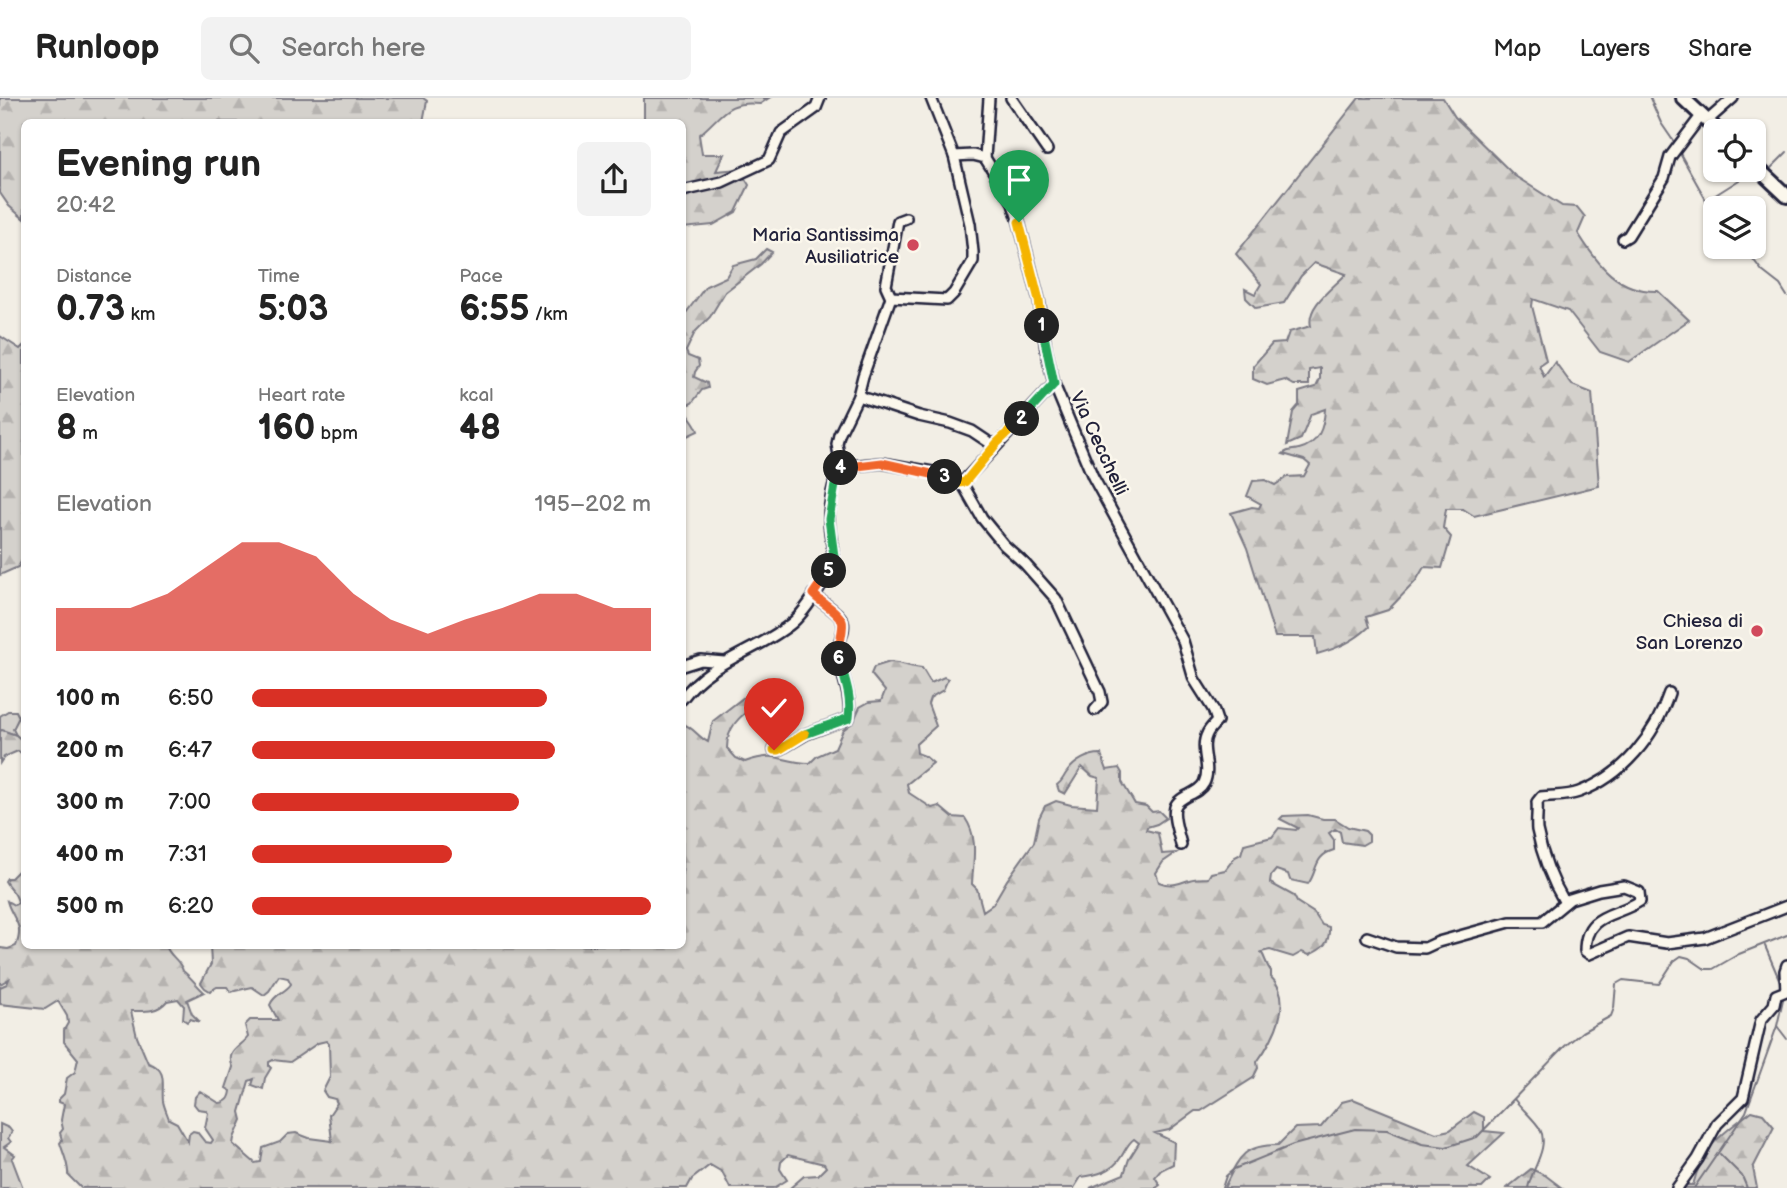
<!DOCTYPE html>
<meta charset="utf-8">
<style>
body{margin:0;font-family:"Balsamiq Sans",sans-serif;background:#f2f2f2;color:#222;height:100vh;display:flex;flex-direction:column;font-size:26px;white-space:nowrap}
*{box-sizing:border-box;margin:0}
p{font-size:23px;color:#767676}
.icon{flex:none;width:38px;height:38px;fill:none;stroke:currentColor;stroke-width:2;stroke-linecap:round;stroke-linejoin:round}
.map{position:relative;flex:1;overflow:hidden}
.panel{position:absolute;left:21px;top:21px;width:665px;height:830px;display:flex;flex-direction:column;background:#fff;border-radius:10px;box-shadow:0 2px 5px #0004}
.panel>*{flex:none}
.fabs{position:absolute;left:1703px;top:21px;display:grid;gap:14px}
.fabs a{display:grid;place-items:center;width:63px;height:63px;border-radius:10px;background:#fff;box-shadow:0 2px 5px #0004;font-size:35px}
.pin{position:absolute;display:grid;place-items:center;width:60px;height:60px;color:#fff;margin:-72px -30px;border-radius:50% 50% 50% 0;rotate:-45deg;box-shadow:0 0 7px #0007}
.pin .icon{rotate:45deg}
.km{position:absolute;width:35px;height:35px;margin:-18px;border-radius:50%;background:#222;color:#fff;font-size:19px;line-height:35px;text-align:center}
.round{display:grid;place-items:center;flex:none;width:74px;height:74px;border-radius:10px;background:#f2f2f2}
.headline{display:flex;align-items:center;justify-content:space-between;height:119px;padding:0 35px}
h1{font-size:38px;font-weight:600;line-height:52px}
.stats{display:grid;grid-template-columns:repeat(3,1fr);gap:10px;height:119px;padding:7px 35px}
.stats div{display:grid;align-content:center}
.stats b{font-size:35px;font-weight:600}
.stats small{font-size:19px;font-weight:400}
.stats p{font-size:19px}
.chart{height:196px;padding:14px 35px}
.chart p{display:flex;justify-content:space-between}
.chart svg{width:100%;height:126px;margin-top:7px;fill:#d93025;opacity:.7}
ul{padding:0 35px;list-style:none;font-size:23px}
li{display:grid;grid-template-columns:112px 84px 1fr;align-items:center;height:52px}
li i{height:18px;border-radius:9px;background:#d93025}
header{display:flex;align-items:center;gap:42px;box-sizing:border-box;height:98px;padding:0 35px;background:#fff;border-bottom:2px solid #e0e0e0}
header strong{font-size:33px}
nav{display:flex;gap:38px;margin-inline-start:auto;font-size:24px}
.search{width:490px;height:63px;background:#f2f2f2;display:flex;align-items:center;gap:18px;box-sizing:border-box;padding:0 24px;border-radius:10px;color:#767676;font-size:26px}
.map>svg:first-child{display:block}
</style>
<header>
<strong>Runloop</strong>
<div class="search"><svg class="icon" aria-label="search" viewBox="0 0 24 24"><circle cx="10" cy="10" r="6"/><path d="M15 15l6 6"/></svg>Search here</div>
<nav><a>Map</a><a>Layers</a><a>Share</a></nav>
</header>
<div class="map">
<svg width="1787" height="1090" viewBox="0 0 1787 1090">
<defs>
<pattern id="forest-firs" width="22" height="20" patternUnits="userSpaceOnUse" patternTransform="scale(1.75)"><rect width="22" height="20" fill="#d4d1cc"/><path d="M5 1l3.5 6h-7zM16 11l3.5 6h-7z" fill="#b6b3b0"/></pattern>
</defs>
<rect width="100%" height="100%" fill="#f2eee5"/>
<filter id="ink" filterUnits="userSpaceOnUse"><feTurbulence type="fractalNoise" baseFrequency=".0143" numOctaves="2"/><feDisplacementMap in="SourceGraphic" scale="14" xChannelSelector="R" yChannelSelector="G"/><feConvolveMatrix kernelMatrix="1 2 1 2 8 2 1 2 1" color-interpolation-filters="sRGB"/></filter>
<g filter="url(#ink)">
<!-- grass -->
<path fill="#d4d1cc" stroke="#7b7a84" stroke-width="2" d="M8 613H16L19 619 13 631 16 637 0 632V618Z"/>
<!-- forest -->
<g fill="url(#forest-firs)" stroke="#7b7a84" stroke-width="2" fill-rule="evenodd">
<path d="M0 0H423L427 3 423 24H24V121L9 108 0 95Z"/>
<path d="M644 0H769L760 6C725 2 723 18 699 37L702 56H724L716 73 739 71 749 87 736 114 713 127 683 130 682 24H644Z"/>
<path d="M1359 0H1443L1455 19 1515 78 1562 108 1577 109 1585 119 1578 135C1598 167 1618 194 1658 193L1689 222 1629 264 1600 254 1568 213 1533 201 1532 208 1546 262 1539 267 1544 279 1555 264 1572 287 1592 295 1599 388 1474 418 1463 411H1446L1443 430 1451 439 1442 470 1424 469 1416 483 1388 512 1366 519 1369 529C1353 544 1338 550 1317 556L1315 539H1275L1247 450 1231 415 1252 409 1259 410 1261 406 1247 398 1253 383 1265 382 1275 387 1287 379 1304 378 1310 367 1304 362 1283 356C1289 351 1292 353 1299 351 1319 346 1324 329 1325 311L1311 316 1301 341 1287 347 1293 314 1299 307V294L1316 289 1320 281V270L1309 272V287H1294L1285 282 1267 287 1253 281V268L1272 246 1285 245 1289 234 1311 228C1306 208 1333 190 1346 176L1314 165 1301 178 1284 205 1256 210 1246 200 1245 191 1255 196 1261 186 1236 156Z"/>
<path d="M766 151 772 154 761 166 725 194 710 219 695 234 686 253 688 258 698 262 699 268 695 274 694 279 707 285 708 290 702 292 692 305 684 308C687 318 695 323 698 333L683 340V219L706 188 726 179 733 167 756 161Z"/>
<path d="M0 238 20 251 24 247V459L18 469 0 477Z"/>
<path d="M890 564C902 565 910 569 922 570L931 585 944 579 948 581 943 592 930 600 928 606 936 628 916 646 917 655 925 658 933 665 907 686 909 695 932 710 939 708 952 719 965 720C979 740 973 763 972 786L977 791 983 813 993 806 1007 782 1034 744 1039 720 1045 708 1056 703 1071 707 1097 709 1099 680 1092 678 1082 669 1065 696 1059 693 1057 687C1063 683 1063 679 1067 674 1075 663 1088 656 1101 656L1107 672 1119 670 1122 675V684L1135 706 1146 708 1152 714 1159 713 1166 720 1157 726 1147 729 1146 732 1158 735 1162 756 1176 755 1163 764 1156 775 1159 784C1172 789 1176 786 1189 782 1195 780 1202 780 1208 780L1211 775 1225 772 1235 759 1241 756 1244 746 1272 739 1279 730 1296 732 1298 730 1280 721 1283 718 1308 717 1323 721H1335L1348 729 1365 733 1369 737V743L1362 747 1342 744 1340 734 1335 731 1329 735 1334 742V752C1313 758 1318 773 1308 786L1290 782 1288 776 1276 772 1271 778 1270 785 1294 798 1297 804 1314 815 1322 827 1329 829C1330 845 1323 851 1309 857L1302 854 1293 859 1270 852 1261 854C1266 860 1265 866 1271 873V879C1295 902 1273 942 1257 964L1258 970 1253 980 1201 1013H1195L1169 1032 1155 1035 1174 1044 1173 1066 1161 1072 1155 1079 1160 1087 1156 1090H1090L1124 1076 1129 1061 1139 1045 1134 1041C1127 1046 1126 1052 1121 1059 1113 1073 1097 1077 1081 1079L1074 1090H790L804 1078 818 1077 826 1069 824 1066 788 1057 781 1064 780 1071 787 1082 774 1090H730L722 1074 710 1067 692 1081 687 1090H81L68 1077C69 1067 63 1055 60 1045L62 1042 60 1035 63 1031 61 1022 64 1006 59 1004V1001L64 996 67 980 75 974 78 961 64 944V932L68 925 67 918 58 903 45 911 0 906V889L7 886 9 881 0 886V850L8 851 16 848C25 825 12 822 7 803L14 807 18 805C17 794 9 791 5 783L7 780H11L18 773 24 776V847H166C168 858 180 861 183 873 192 880 196 887 204 894L187 902 192 916 200 924 190 921 187 924 183 921 184 908 178 901 167 903C157 915 144 913 131 913L137 939 148 965C169 971 161 988 163 1003 164 1009 167 1015 169 1021L177 1025 188 1044 189 1036 193 1033 197 1034 205 1044 211 1045 213 1042 205 1030 208 1015 205 1012 198 1011 194 1006 195 999 200 993 219 1005C227 1004 230 1001 231 993L226 990 233 969C225 953 240 950 248 939L245 927 250 922H278L270 907C274 896 285 895 291 886L288 880 279 878 269 893 264 897 252 889 231 894 227 889H217L210 893 205 890 201 885 211 866 210 847H682L683 626C693 629 698 639 708 644L713 623 744 599 754 598 755 608C739 618 727 630 727 650L736 660 745 664C777 652 779 664 810 665L817 658 835 650 843 632 853 624 860 609 869 604 881 603 885 593 871 576 874 569ZM326 943 329 946 330 979 323 993 327 999 335 1001 337 1005 329 1017 332 1043 309 1040 296 1035 288 1036 280 1044 263 1050 261 1064 255 1065 233 1046 234 1040 242 1022 240 1014 249 983 254 981 252 987 263 991 265 980 271 970 269 968V964L273 962 290 964 318 945Z"/>
<path d="M2 632 16 637 24 644V657L18 653 4 659 0 665V633Z"/>
<path d="M1353 1001 1436 1035 1450 1032 1474 1014 1484 1019V1033L1504 1035 1468 1068 1490 1082 1482 1090H1224C1239 1060 1242 1047 1278 1047L1295 1030 1321 1029 1342 1004Z"/>
<path d="M1752 1013 1763 1016 1774 1029 1753 1070 1757 1090H1683L1685 1087H1693C1703 1047 1721 1037 1752 1013Z"/>
<path d="M0 1026 9 1030 12 1034 8 1040 11 1044 4 1049 15 1057 12 1061 23 1090H0Z"/>
<path d="M1531 1071 1545 1077 1562 1090H1507Z"/>
</g>
<g fill="none" stroke-linecap="round" stroke-linejoin="round">
<!-- stream -->
<g stroke="#76747f" stroke-width="2">
<path d="M1650 0 1661 25 1676 47"/>
<path d="M1678 52 1715 118"/>
<path d="M1768 73 1787 54"/>
<path d="M1706 103 1747 77 1756 76"/>
<path d="M1744 149 1762 173 1780 187 1787 198"/>
<path d="M1765 848 1782 888"/>
<path d="M1777 928 1787 941"/>
<path d="M1514 1001C1521 1010 1536 1023 1540 1031 1550 1049 1531 1072 1528 1090"/>
<path d="M1720 1056 1742 1078 1747 1090"/>
<path d="M1222 1090 1226 1078 1234 1071 1293 1047 1355 1031 1387 1032 1422 1046 1446 1049 1477 1039 1565 948 1582 934 1611 918 1614 910 1616 886 1623 882 1659 886 1674 863 1681 858 1689 860 1705 871H1713L1739 856 1787 837"/>
<path d="M1694 1090 1746 1014 1777 928 1784 897"/>
</g>
<!-- minor casing -->
<g stroke="#22223b" stroke-width="14">
<g id="minor">
<path d="M1011 0 1047 52"/>
<path d="M1707 23 1733 0"/>
<path d="M954 58 973 57 985 60 1012 103 1019 124 1039 202 1046 251 1054 286 1071 327 1093 379 1183 543 1194 581 1213 611 1217 623C1214 627 1209 631 1207 636 1199 651 1212 669 1204 685 1198 697 1179 697 1175 709 1172 720 1179 736 1181 747"/>
<path d="M985 60 989 0"/>
<path d="M682 93 722 84 769 62 781 35 816 10 820 0"/>
<path d="M1623 141 1628 138 1664 80 1670 59 1701 18"/>
<path d="M891 199 886 188 898 123 906 120"/>
<path d="M858 298 919 318 950 325 972 333 990 345H997"/>
<path d="M841 369 837 346 839 337 858 298 863 278 891 199 947 202 954 195 973 163V154L970 126 954 58 931 0"/>
<path d="M962 385 982 420 1004 447 1025 466 1056 501 1100 594 1102 604 1095 612"/>
<path d="M682 568 701 562 724 564"/>
<path d="M682 601C710 562 757 554 792 525 806 513 817 493 827 478 839 459 829 442 829 421 829 405 833 383 841 369L882 365 938 375 962 385 1054 286"/>
<path d="M774 652H779L806 636 849 620C852 596 841 578 838 555 837 545 847 531 842 522 837 512 821 505 813 496"/>
<path d="M1565 805C1552 783 1542 757 1537 732 1536 723 1538 713 1537 704L1541 699C1553 697 1566 699 1579 694 1623 678 1655 638 1669 595"/>
<path d="M1367 839 1396 849 1425 850 1438 844 1510 824H1542L1570 801 1599 792 1624 788 1639 794 1640 803C1616 819 1585 814 1585 853L1589 856 1628 839 1667 845 1705 840 1787 808"/>
<path d="M1677 1090 1698 1061 1717 1026 1743 1000 1761 922 1774 907 1776 897 1786 893 1785 873 1787 867"/>
</g>
</g>
<!-- secondary casing -->
<g stroke="#22223b" stroke-width="18">
<g id="secondary">
<path d="M1683 0 1718 33"/>
<path d="M1754 67 1787 98"/>
</g>
</g>
<!-- minor -->
<use href="#minor" stroke="#fbf7ec" stroke-width="9"/>
<!-- secondary -->
<use href="#secondary" stroke="#fbf7ec" stroke-width="12"/>
</g>
</g>
<g fill="none" stroke-linecap="round" stroke-linejoin="round" filter="url(#ink)">
<!-- split-1 casing -->
<g stroke="#fff" stroke-width="14">
<path id="split-1" d="M1019 124 1039 202 1042 228"/>
</g>
<!-- split-2 casing -->
<g stroke="#fff" stroke-width="14">
<path id="split-2" d="M1022 321 1054 286 1042 228"/>
</g>
<!-- split-3 casing -->
<g stroke="#fff" stroke-width="14">
<path id="split-3" d="M945 379 959 385 965 384 997 345 1022 321"/>
</g>
<!-- split-4 casing -->
<g stroke="#fff" stroke-width="14">
<path id="split-4" d="M841 370 882 365 945 379"/>
</g>
<!-- split-5 casing -->
<g stroke="#fff" stroke-width="14">
<path id="split-5" d="M829 473 834 458 829 421 837 376 841 370"/>
</g>
<!-- split-6 casing -->
<g stroke="#fff" stroke-width="14">
<path id="split-6" d="M829 473 813 496C821 505 837 512 842 523 845 529 837 549 839 561"/>
</g>
<!-- split-7 casing -->
<g stroke="#fff" stroke-width="14">
<path id="split-7" d="M805 636 849 620C852 599 845 582 839 561"/>
</g>
<!-- split-8 casing -->
<g stroke="#fff" stroke-width="14">
<path id="split-8" d="M774 652H779L805 636"/>
</g>
<!-- split-1 -->
<use href="#split-1" stroke="#f5b400" stroke-width="9"/>
<!-- split-2 -->
<use href="#split-2" stroke="#22a559" stroke-width="9"/>
<!-- split-3 -->
<use href="#split-3" stroke="#f5b400" stroke-width="9"/>
<!-- split-4 -->
<use href="#split-4" stroke="#f0652b" stroke-width="9"/>
<!-- split-5 -->
<use href="#split-5" stroke="#22a559" stroke-width="9"/>
<!-- split-6 -->
<use href="#split-6" stroke="#f0652b" stroke-width="9"/>
<!-- split-7 -->
<use href="#split-7" stroke="#22a559" stroke-width="9"/>
<!-- split-8 -->
<use href="#split-8" stroke="#f5b400" stroke-width="9"/>
</g>
<!-- markers -->
<g fill="#d1495b" stroke="#fbf7ec" stroke-width="2.5">
<circle cx="913" cy="147" r="7"/>
<circle cx="1757" cy="533" r="7"/>
</g>
<g text-anchor="middle" stroke-width="5" stroke-linejoin="round" paint-order="stroke">
<!-- poi labels -->
<g font-size="19" fill="#22223b" stroke="#fbf7ec" text-anchor="end">
<text x="899" y="143">Maria Santissima<tspan x="899" dy="22">Ausiliatrice</tspan></text>
<text x="1743" y="529">Chiesa di<tspan x="1743" dy="22">San Lorenzo</tspan></text>
</g>
<!-- street labels -->
<g font-size="19" fill="#22223b" stroke="#fbf7ec">
<text transform="translate(1100 345) rotate(65)" y="7">Via Cecchelli</text>
</g>
</g>
</svg>
<div class="fabs">
<a><svg class="icon" aria-label="locate" viewBox="0 0 24 24"><circle cx="12" cy="12" r="6"/><path d="M12 2v4M12 18v4M2 12h4M18 12h4"/></svg></a>
<a><svg class="icon" aria-label="layers" viewBox="0 0 24 24"><path d="M12 4l9 5-9 5-9-5zM3 14l9 5 9-5"/></svg></a>
</div>
<div class="pin" style="left:1019px;top:124px;background:#1e9e55"><svg class="icon" aria-label="arrive" viewBox="0 0 24 24"><path d="M6 21V4h12l-3 4 3 4H6"/></svg></div>
<div class="pin" style="left:774px;top:652px;background:#d93025"><svg class="icon" aria-label="check" viewBox="0 0 24 24"><path d="M5 12l5 5 9-10"/></svg></div>
<b class="km" style="left:1042px;top:228px">1</b>
<b class="km" style="left:1022px;top:321px">2</b>
<b class="km" style="left:945px;top:379px">3</b>
<b class="km" style="left:841px;top:370px">4</b>
<b class="km" style="left:829px;top:473px">5</b>
<b class="km" style="left:839px;top:561px">6</b>
<section class="panel">
<div class="headline"><div><h1>Evening run</h1><p>20:42</p></div><a class="round"><svg class="icon" aria-label="share" viewBox="0 0 24 24"><path d="M12 15V3M7 8l5-5 5 5M5 13v7h14v-7"/></svg></a></div>
<div class="stats">
<div><p>Distance</p><b>0.73<small> km</small></b></div>
<div><p>Time</p><b>5:03</b></div>
<div><p>Pace</p><b>6:55<small> /km</small></b></div>
</div>
<div class="stats">
<div><p>Elevation</p><b>8<small> m</small></b></div>
<div><p>Heart rate</p><b>160<small> bpm</small></b></div>
<div><p>kcal</p><b>48</b></div>
</div>
<div class="chart"><p><span>Elevation</span>195–202 m</p>
<svg viewBox="0 0 160 44" preserveAspectRatio="none"><path d="M0 44V29L10 29L20 29L30 24L40 15L50 6L60 6L70 11L80 24L90 33L100 38L110 33L120 29L130 24L140 24L150 29L160 29V44z"/></svg>
</div>
<ul>
<li><b>100 m</b>6:50<i style="width:74%"></i></li>
<li><b>200 m</b>6:47<i style="width:76%"></i></li>
<li><b>300 m</b>7:00<i style="width:67%"></i></li>
<li><b>400 m</b>7:31<i style="width:50%"></i></li>
<li><b>500 m</b>6:20<i style="width:100%"></i></li>
</ul>
</section>
</div>
